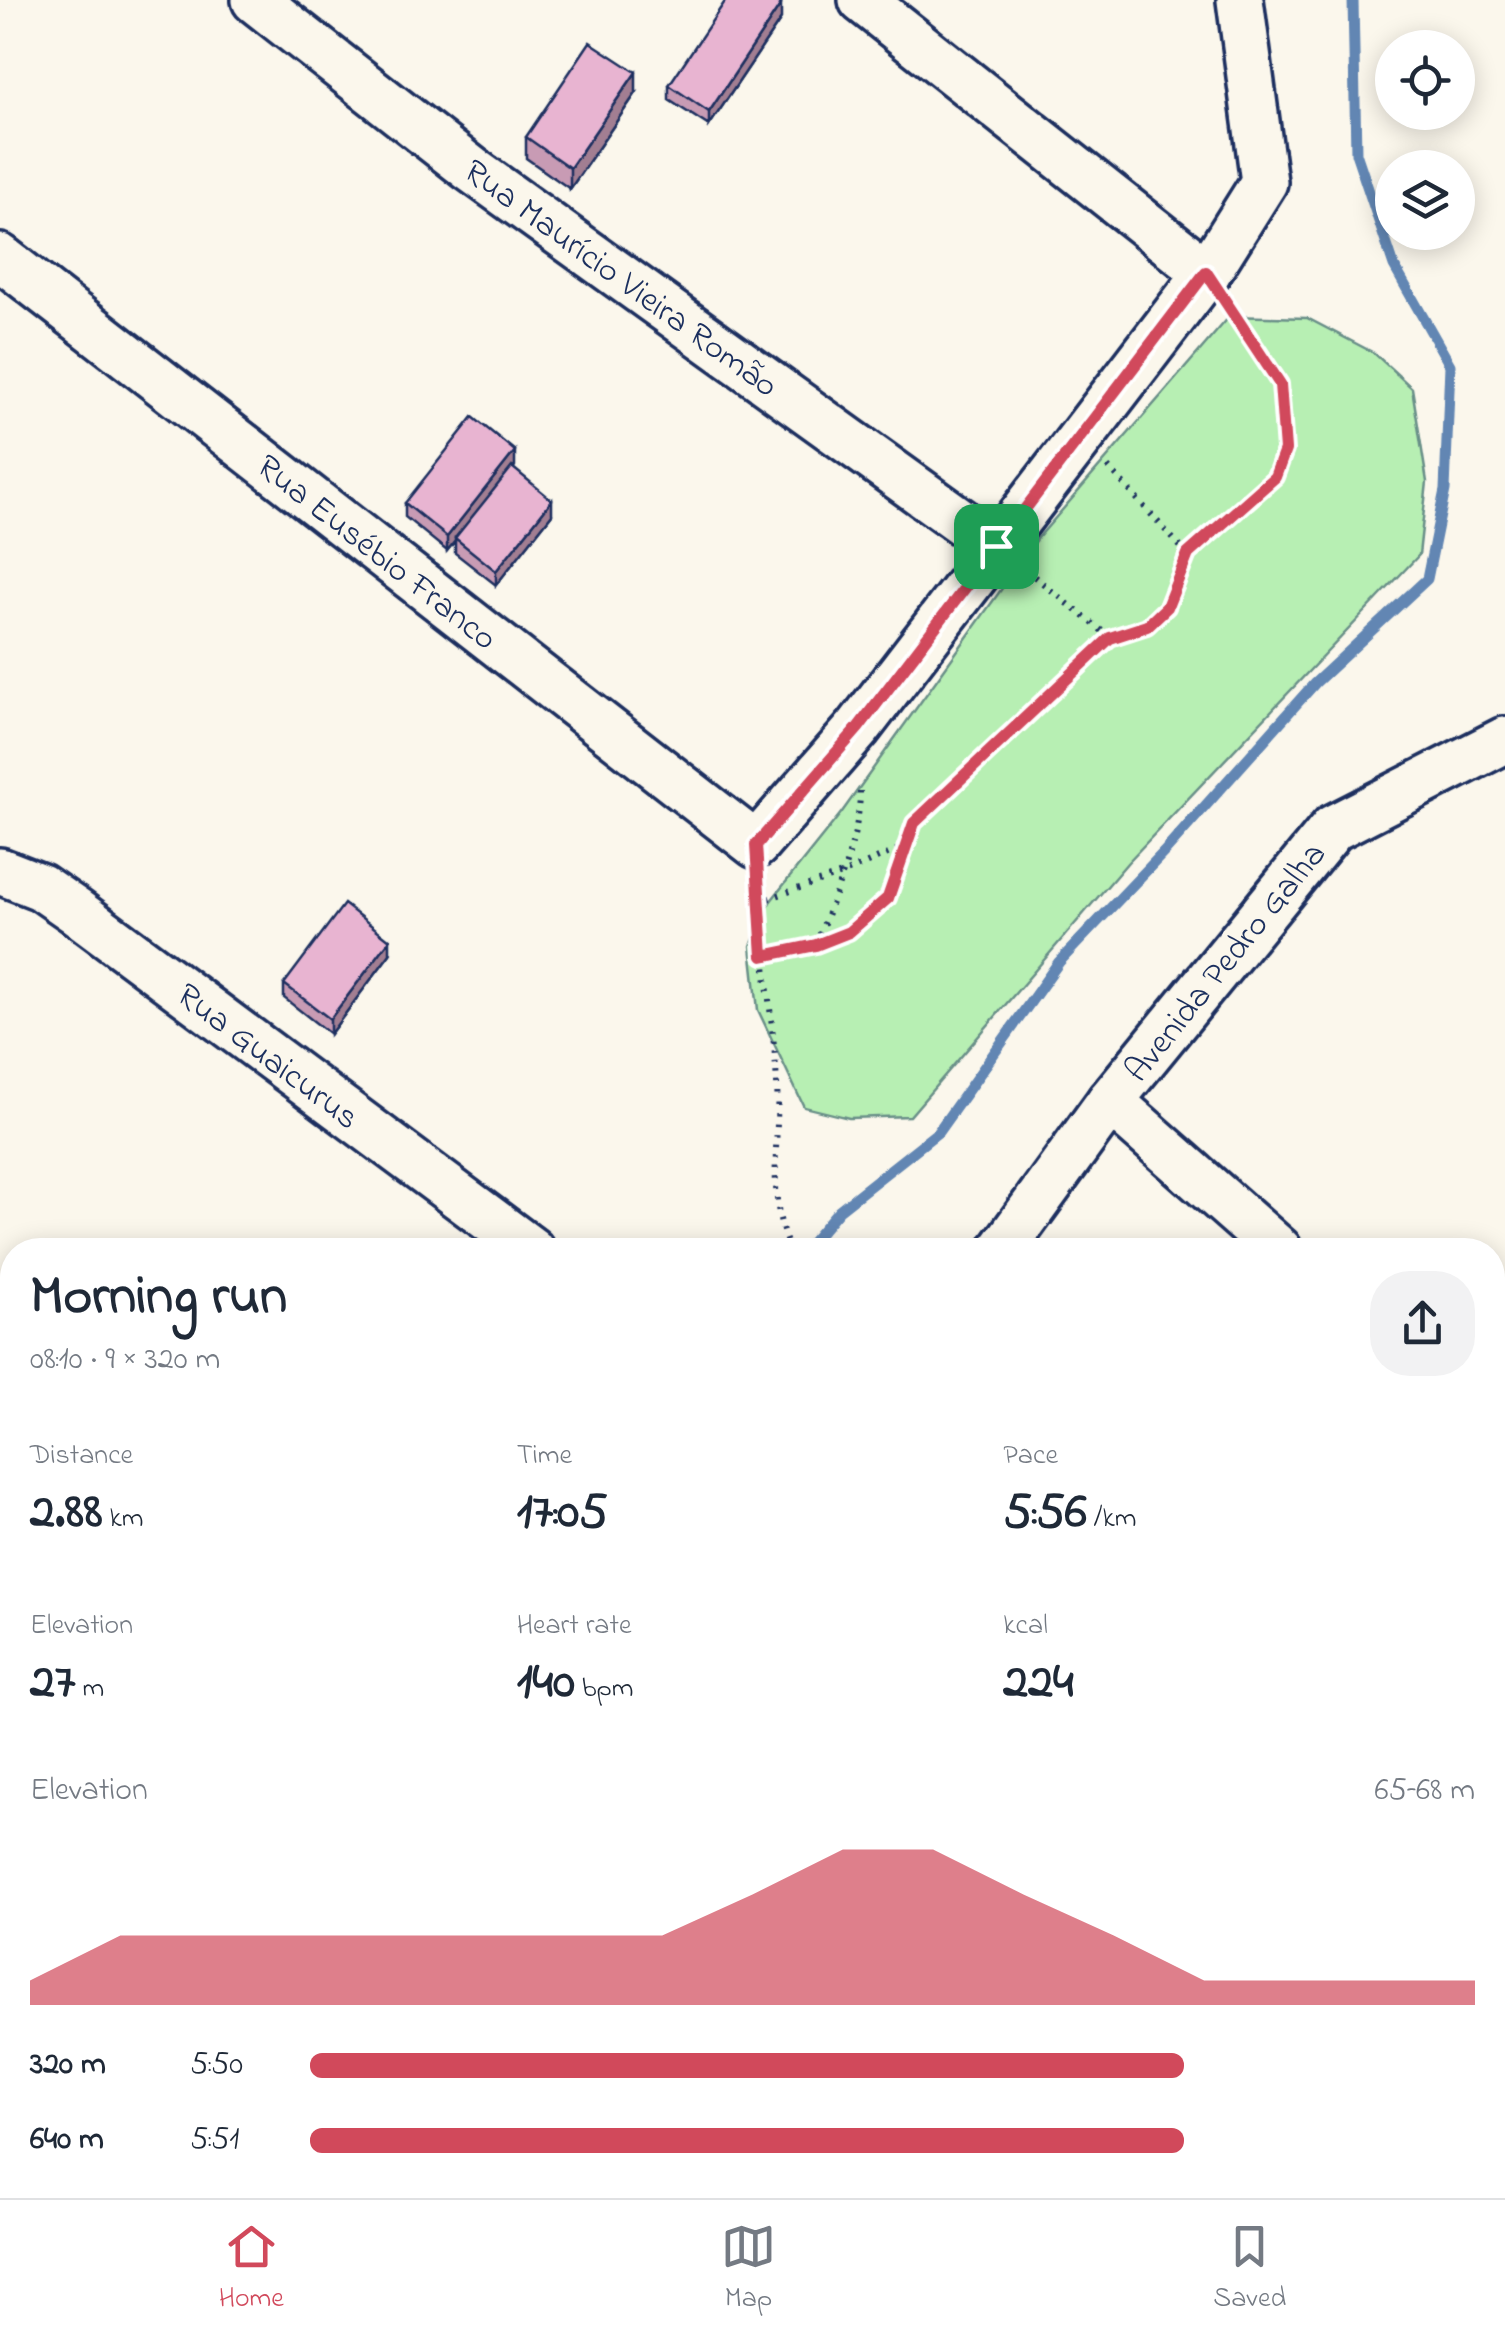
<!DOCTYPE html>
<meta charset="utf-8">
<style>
body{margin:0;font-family:"Indie Flower",sans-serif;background:#f2f2f3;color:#1f2937;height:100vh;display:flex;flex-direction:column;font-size:38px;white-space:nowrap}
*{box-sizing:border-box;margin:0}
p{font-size:32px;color:#747a83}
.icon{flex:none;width:55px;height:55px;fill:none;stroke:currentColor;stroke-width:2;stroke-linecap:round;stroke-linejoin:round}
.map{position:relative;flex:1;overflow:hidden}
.panel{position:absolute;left:0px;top:1238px;width:1505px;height:962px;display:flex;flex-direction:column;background:#fff;border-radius:40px 40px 0 0;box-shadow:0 5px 25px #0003}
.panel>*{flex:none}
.fabs{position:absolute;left:1375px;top:30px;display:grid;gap:20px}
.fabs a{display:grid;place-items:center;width:100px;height:100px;border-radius:50%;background:#fff;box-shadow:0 5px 25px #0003;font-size:50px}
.pin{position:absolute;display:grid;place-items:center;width:85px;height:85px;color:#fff;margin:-42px;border-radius:20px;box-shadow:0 5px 15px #0006}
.round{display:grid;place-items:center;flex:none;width:105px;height:105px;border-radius:40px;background:#f2f2f3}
.head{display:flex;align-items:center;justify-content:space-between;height:170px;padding:0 30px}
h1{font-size:55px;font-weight:800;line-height:75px}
.metrics{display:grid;grid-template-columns:repeat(3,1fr);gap:15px;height:170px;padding:10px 30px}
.metrics div{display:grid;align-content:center}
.metrics b{font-size:50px;font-weight:800}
.metrics small{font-size:28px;font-weight:400}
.metrics p{font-size:28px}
.chart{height:280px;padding:20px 30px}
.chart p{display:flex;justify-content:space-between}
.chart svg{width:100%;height:180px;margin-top:10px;fill:#d1495b;opacity:.7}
ul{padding:0 30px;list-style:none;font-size:32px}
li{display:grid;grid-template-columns:160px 120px 1fr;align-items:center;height:75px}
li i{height:25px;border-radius:12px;background:#d1495b}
.tab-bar{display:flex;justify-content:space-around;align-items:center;height:140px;border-top:2px solid #e0e1e3;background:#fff;font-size:28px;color:#747a83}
.tab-bar a{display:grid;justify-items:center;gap:5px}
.tab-bar .active{color:#d1495b}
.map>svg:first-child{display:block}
</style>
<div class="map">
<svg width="1505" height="2198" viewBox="0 0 1505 2198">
<rect width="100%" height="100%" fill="#fbf7ec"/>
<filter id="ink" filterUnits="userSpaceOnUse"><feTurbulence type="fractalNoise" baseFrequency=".01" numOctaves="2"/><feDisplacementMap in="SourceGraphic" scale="20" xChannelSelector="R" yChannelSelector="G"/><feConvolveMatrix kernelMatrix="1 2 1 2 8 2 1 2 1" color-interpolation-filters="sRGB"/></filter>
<g filter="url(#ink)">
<!-- green -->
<g fill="#b7efb3" stroke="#698f88" stroke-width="2.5">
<path d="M1230 316 1307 318 1374 353 1412 388 1427 482 1419 555 1128 862 910 1116 849 1118 804 1107 758 1010 751 946 770 902 842 812 1038 538Z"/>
<path d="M12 1536V1886L0 1845V1538Z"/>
<path d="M12 1921V2042L0 2039V1926Z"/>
<path d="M12 2142V2188H227L225 2198H5Z"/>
</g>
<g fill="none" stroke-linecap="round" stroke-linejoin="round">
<!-- stream -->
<g stroke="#6286b3" stroke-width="11">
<path d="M805 1250 839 1210 938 1132 1059 962 1166 850 1315 683 1427 579 1445 490 1450 365 1394 266 1356 153 1353 0"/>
<path d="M43 2198 45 2188"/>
</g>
<!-- minor casing -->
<g stroke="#1b2f5e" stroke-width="52">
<g id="minor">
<path d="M255 0 471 169 995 546"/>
<path d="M862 0 1207 273"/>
<path d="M0 257 756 845 858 728 1207 273 1264 182 1240 0"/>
<path d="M0 871 41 887 77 912 531 1250"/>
<path d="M1110 1101 1279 1250"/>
<path d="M1002 1250 1110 1101 1333 828 1505 740"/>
<path d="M1492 1398 1505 1393"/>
<path d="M1492 1437 1505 1448"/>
<path d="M1492 1998 1505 1991"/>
<path d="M1183 2188 1186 2198"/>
<path d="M336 2198V2188"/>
<path d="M1052 2198 1080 2188"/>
</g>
</g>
<!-- path -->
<g stroke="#1b2f5e" stroke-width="6" stroke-dasharray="2.5 8" stroke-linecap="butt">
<path d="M1108 467 1188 555"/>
<path d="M1026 570 1111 638"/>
<path d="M758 884C761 951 773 1017 777 1083 780 1139 766 1197 790 1250"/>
<path d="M758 902 842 874 906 846"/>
<path d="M816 944C833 898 861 838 860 788"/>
<path d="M763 957 815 945 849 932 888 898 914 823 1111 638 1147 626 1167 607 1188 555 1275 477 1285 451 1280 384 1231 310"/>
</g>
<!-- minor -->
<use href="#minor" stroke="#fbf7ec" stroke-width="45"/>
</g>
<!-- wall -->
<g fill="#c89bb4" stroke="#1b2f5e" stroke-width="2.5">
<path d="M781 19 709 126 669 100V85Z"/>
<path d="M636 93 570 189 526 158V137Z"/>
<path d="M515 466 513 468 552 514 496 585 455 553V541L447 551 405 517V503Z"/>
<path d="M390 954 330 1034 284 998V984Z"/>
</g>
<!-- shaded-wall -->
<g fill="#a27e92" stroke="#1b2f5e" stroke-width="2.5">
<path d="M781 4V19L709 126V112Z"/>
<path d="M636 72V93L570 189V168Z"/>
<path d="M515 451V466L457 539 455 538V541L447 551V537Z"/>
<path d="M552 500V514L496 585V571Z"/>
<path d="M390 940V954L330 1034V1019Z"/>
</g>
<!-- building -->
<g fill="#e8b4d1" stroke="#1b2f5e" stroke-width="2.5">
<path d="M726 0H774L781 4 709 112 669 85Z"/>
<path d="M590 42 636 72 570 168 526 137Z"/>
<path d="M473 417 515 451 447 537 405 503Z"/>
<path d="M512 467 552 500 496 571 455 538Z"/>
<path d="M344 904 390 940 330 1019 284 984Z"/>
</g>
</g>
<g fill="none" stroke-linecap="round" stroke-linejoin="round" filter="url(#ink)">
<!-- route casing -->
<g stroke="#fff" stroke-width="20">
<path id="route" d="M1206 272 1280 384 1285 450 1275 477 1188 554 1167 607 1147 626 1110 638 914 823 888 898 849 932 816 945 763 956 756 845 858 728Z"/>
</g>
<!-- route -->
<use href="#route" stroke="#d1495b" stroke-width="12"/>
</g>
<g text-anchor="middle" stroke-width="10" stroke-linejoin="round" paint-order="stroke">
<!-- street labels -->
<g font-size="35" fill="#1b2f5e" stroke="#fbf7ec">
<text transform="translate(622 277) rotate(36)" y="12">Rua Maurício Vieira Romão</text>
<text transform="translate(378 551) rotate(38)" y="12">Rua Eusébio Franco</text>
<text transform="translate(1224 961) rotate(-51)" y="12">Avenida Pedro Galha</text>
<text transform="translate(269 1055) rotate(37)" y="12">Rua Guaicurus</text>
</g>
</g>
</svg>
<div class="fabs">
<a><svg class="icon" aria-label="locate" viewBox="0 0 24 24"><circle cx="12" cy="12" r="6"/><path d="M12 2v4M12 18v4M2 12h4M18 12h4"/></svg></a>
<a><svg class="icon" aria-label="layers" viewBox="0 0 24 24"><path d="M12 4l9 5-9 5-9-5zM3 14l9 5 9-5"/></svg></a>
</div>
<div class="pin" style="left:996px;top:546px;background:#1e9e55"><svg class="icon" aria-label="arrive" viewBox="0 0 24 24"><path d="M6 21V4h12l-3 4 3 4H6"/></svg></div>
<section class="panel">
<div class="head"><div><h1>Morning run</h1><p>08:10 · 9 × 320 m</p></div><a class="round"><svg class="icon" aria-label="share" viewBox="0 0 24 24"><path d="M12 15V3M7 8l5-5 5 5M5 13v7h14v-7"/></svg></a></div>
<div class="metrics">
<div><p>Distance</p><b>2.88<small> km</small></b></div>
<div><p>Time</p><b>17:05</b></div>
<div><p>Pace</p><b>5:56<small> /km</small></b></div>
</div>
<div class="metrics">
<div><p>Elevation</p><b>27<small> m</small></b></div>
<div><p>Heart rate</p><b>140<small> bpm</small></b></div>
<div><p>kcal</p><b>224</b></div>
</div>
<div class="chart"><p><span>Elevation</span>65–68 m</p>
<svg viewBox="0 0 160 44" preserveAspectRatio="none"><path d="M0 44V38L10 27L20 27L30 27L40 27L50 27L60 27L70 27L80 17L90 6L100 6L110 17L120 27L130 38L140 38L150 38L160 38V44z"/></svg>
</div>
<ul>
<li><b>320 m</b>5:50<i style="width:75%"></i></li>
<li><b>640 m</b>5:51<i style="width:75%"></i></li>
</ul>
</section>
</div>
<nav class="tab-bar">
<a class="active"><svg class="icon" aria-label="home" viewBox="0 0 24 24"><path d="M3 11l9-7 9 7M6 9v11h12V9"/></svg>Home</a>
<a><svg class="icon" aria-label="map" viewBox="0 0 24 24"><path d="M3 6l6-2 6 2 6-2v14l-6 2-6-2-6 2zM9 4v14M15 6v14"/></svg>Map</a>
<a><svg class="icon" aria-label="saved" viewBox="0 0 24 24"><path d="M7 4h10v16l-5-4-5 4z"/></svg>Saved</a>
</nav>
